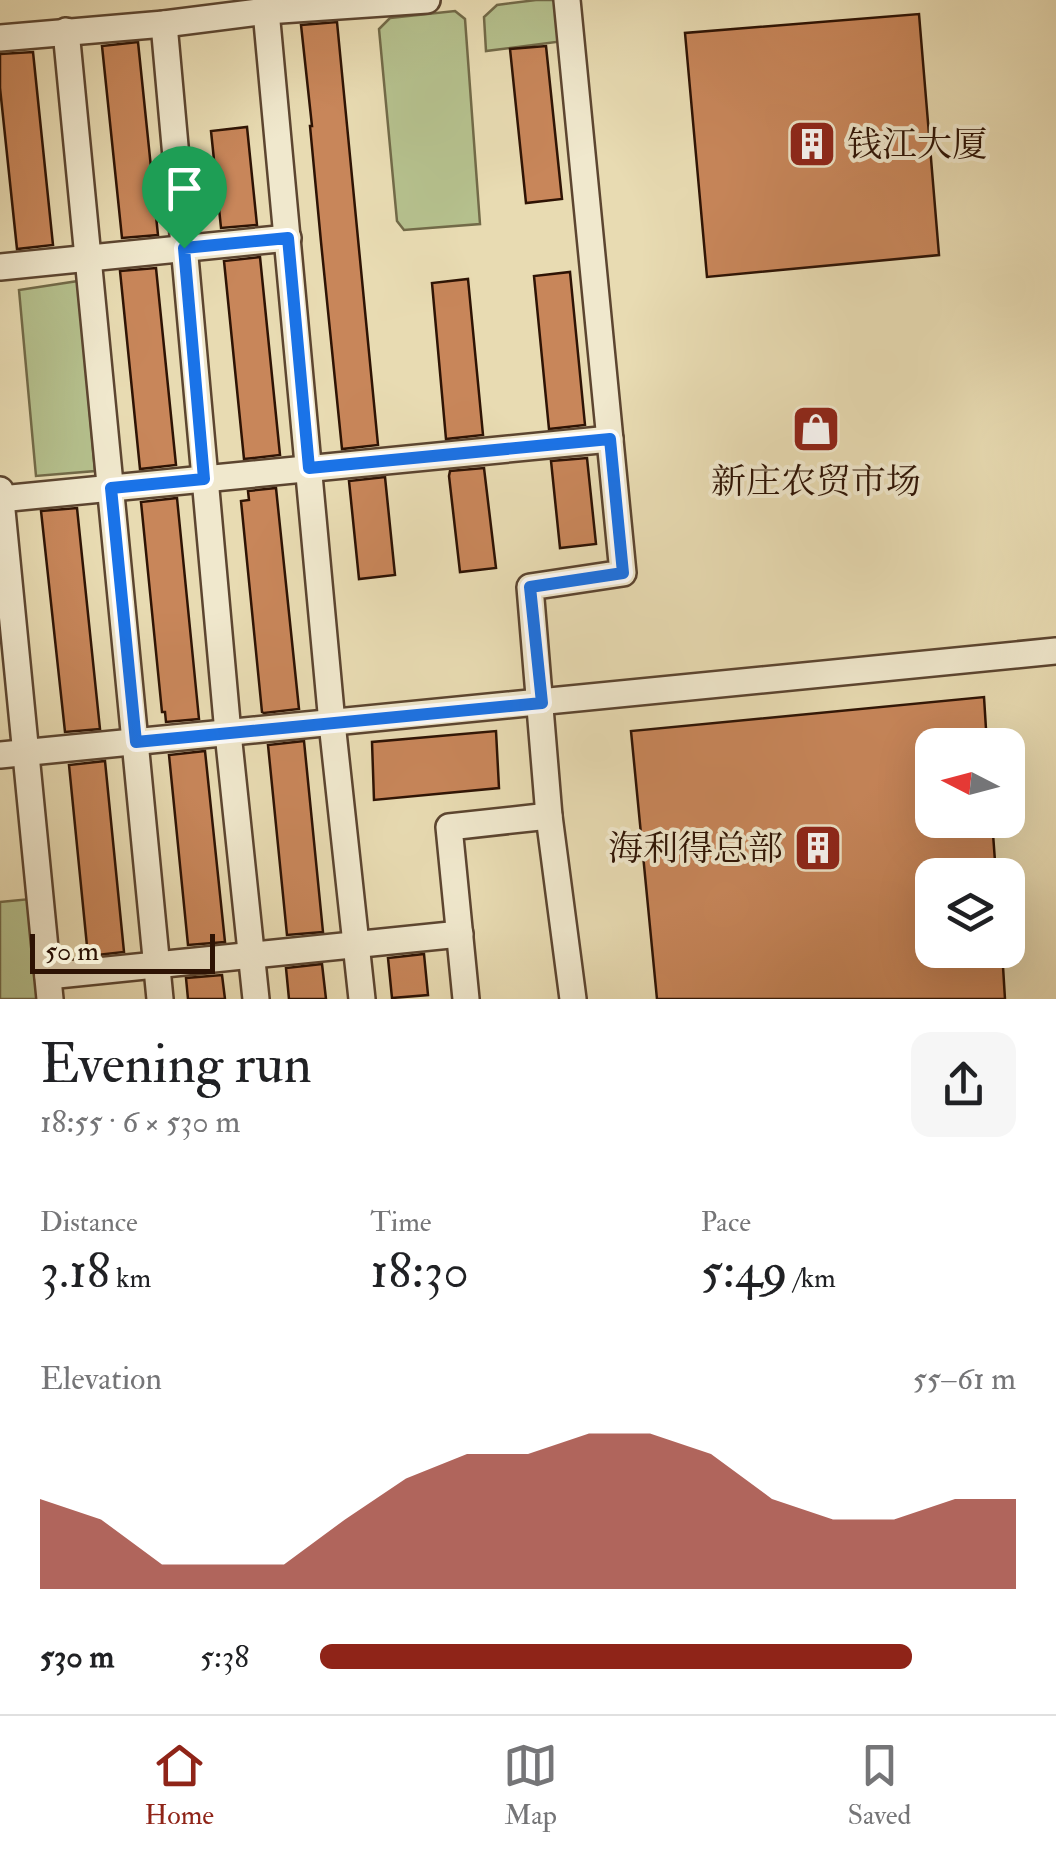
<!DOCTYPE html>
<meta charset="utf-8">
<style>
body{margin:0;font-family:"IM FELL Double Pica","Noto Serif SC",serif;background:#f6f6f6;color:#202124;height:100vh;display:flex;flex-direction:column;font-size:38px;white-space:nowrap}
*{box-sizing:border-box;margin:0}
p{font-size:32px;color:#757577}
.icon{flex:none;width:55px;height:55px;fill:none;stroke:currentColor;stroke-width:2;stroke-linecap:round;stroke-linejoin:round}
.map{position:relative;height:999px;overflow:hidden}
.drawer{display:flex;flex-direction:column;background:#fff;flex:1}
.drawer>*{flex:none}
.needle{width:65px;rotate:276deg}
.buttons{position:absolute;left:915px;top:728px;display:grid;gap:20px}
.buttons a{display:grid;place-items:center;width:110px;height:110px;border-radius:20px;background:#fff;box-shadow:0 10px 40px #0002;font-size:50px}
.scale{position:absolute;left:30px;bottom:25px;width:185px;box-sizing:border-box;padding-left:10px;border:5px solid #2e1304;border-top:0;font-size:28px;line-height:35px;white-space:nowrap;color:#2e1304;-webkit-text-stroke:8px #f0e8cd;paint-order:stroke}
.pin{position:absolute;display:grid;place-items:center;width:85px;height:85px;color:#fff;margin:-102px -42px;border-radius:50% 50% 50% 0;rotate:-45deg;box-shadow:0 0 10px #0007}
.pin .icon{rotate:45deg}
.round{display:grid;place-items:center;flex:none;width:105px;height:105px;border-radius:20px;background:#f6f6f6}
.headline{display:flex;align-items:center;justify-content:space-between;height:170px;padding:0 40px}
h1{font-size:55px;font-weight:600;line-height:75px}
.figures{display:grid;grid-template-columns:repeat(3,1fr);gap:15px;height:170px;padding:10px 40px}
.figures div{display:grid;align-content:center}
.figures b{font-size:50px;font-weight:600}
.figures small{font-size:28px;font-weight:400}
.figures p{font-size:28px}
.chart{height:280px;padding:20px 40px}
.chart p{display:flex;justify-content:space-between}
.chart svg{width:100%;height:180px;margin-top:10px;fill:#8f2418;opacity:.7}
ul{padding:0 40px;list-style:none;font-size:32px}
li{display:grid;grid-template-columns:160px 120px 1fr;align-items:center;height:75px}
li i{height:25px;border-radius:12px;background:#8f2418}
.tab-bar{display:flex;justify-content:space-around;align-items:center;height:140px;border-top:2px solid #e0e0e0;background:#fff;font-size:28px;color:#757577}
.tab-bar a{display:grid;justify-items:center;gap:5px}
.tab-bar .current{color:#8f2418}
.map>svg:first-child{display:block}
</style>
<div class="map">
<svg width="1056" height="999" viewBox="0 0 1056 999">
<rect width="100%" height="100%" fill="#e8dbb2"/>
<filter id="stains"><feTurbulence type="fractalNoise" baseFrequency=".002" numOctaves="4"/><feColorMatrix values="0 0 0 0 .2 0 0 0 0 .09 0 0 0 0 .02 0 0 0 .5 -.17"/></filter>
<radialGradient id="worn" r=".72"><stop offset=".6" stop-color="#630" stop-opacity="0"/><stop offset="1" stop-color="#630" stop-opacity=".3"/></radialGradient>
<!-- green -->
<g fill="#b5c08d" stroke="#726a48" stroke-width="2.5">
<path d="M536 0H560L564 41 486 51 484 17 497 5Z"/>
<path d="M455 11 465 19 480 224 404 230 397 221 379 29 390 18Z"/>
<path d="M78 281 95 471 36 476 19 290Z"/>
<path d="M30 899 39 999H0V902Z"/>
</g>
<!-- building -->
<g fill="#c8865a" stroke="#2e1304" stroke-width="2.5">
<path d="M919 14 939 255 707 277 685 33Z"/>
<path d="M337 22 378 445 342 449 321 242 310 126H312L301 25Z"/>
<path d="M138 42 158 235 122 238 102 46Z"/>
<path d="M546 46 562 199 526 203 510 49Z"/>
<path d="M33 52 53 245 17 249 0 88V54Z"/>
<path d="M247 127 257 225 221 228 211 131Z"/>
<path d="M260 257 280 455 244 459 224 261Z"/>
<path d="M156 268 176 465 140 469 120 271Z"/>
<path d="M570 272 585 425 549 429 534 276Z"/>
<path d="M468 279 483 435 446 439 432 283Z"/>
<path d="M587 458 596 544 560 548 551 461Z"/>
<path d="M484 468 496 568 460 572 449 476 450 471Z"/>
<path d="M385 477 395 575 359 579 349 481Z"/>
<path d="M276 488 299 709 264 713 262 712 241 501 249 500 248 491Z"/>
<path d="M177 498 199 719 166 722 165 712H162L141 502Z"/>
<path d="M77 508 100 729 65 732 41 511Z"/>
<path d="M984 697 987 745H932V820H992L996 875H932V950H1002L1005 999H657L631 731Z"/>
<path d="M496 731 499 788 374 800 372 742Z"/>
<path d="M304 741 323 932 287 935 268 745Z"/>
<path d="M205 751 225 942 188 945 169 755Z"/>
<path d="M105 761 124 952 88 956 69 765Z"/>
<path d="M424 954 428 995 392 998 388 958Z"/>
<path d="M322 964 326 999H289L286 968Z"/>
<path d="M222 975 225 999H188L186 978Z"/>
</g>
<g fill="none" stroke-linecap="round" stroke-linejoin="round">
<!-- minor casing -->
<g stroke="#5c4530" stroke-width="30">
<g id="minor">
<path d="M567 0 623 573 530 587 549 816 573 999"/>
<path d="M266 11 332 723 362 999"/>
<path d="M164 24 228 733 256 999"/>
<path d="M66 31 160 999"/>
<path d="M0 38 164 24 266 11 427 0"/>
<path d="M0 267 288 238"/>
<path d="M0 490 50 999"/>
<path d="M0 499 610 439"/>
<path d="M0 755 1056 651"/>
<path d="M48 976 460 934"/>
<path d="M466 999 449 827 549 816"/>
</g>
</g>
<!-- minor -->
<use href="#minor" stroke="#f0e8cd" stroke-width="25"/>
</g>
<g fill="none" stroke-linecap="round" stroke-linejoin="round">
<!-- route casing -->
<g stroke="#fff" stroke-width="20">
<path id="route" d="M288 238 309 468 610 439 623 573 530 587 542 703 136 742 111 488 204 479 184 248Z"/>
</g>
<!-- route -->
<use href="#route" stroke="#1a73e8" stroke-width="12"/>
</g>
<!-- icons -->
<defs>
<g id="building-square" transform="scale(2.5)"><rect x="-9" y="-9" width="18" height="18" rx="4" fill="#8f2418" stroke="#f0e8cd"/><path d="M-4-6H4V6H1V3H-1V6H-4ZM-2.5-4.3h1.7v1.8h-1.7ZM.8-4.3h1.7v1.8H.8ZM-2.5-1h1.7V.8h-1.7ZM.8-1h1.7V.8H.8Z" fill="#fff"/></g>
<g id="shop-square" transform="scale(2.5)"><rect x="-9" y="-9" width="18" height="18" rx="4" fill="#8f2418" stroke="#f0e8cd"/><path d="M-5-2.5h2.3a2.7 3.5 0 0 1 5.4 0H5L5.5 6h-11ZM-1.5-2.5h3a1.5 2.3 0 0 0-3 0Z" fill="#fff"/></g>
</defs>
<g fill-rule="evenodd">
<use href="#building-square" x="812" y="144"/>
<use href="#shop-square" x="816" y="429"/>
<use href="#building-square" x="818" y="848"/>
</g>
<g text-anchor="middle" stroke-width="8" stroke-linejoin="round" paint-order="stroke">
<!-- poi labels -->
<g font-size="35" fill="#2e1304" stroke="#f0e8cd" text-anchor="start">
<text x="847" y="156">钱江大厦</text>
<text x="816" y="493" text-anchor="middle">新庄农贸市场</text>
<text x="783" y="860" text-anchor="end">海利得总部</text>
</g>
</g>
<rect width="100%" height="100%" filter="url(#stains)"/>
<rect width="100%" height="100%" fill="url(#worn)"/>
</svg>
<div class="buttons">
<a><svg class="needle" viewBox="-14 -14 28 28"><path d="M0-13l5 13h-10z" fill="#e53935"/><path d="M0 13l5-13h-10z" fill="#757577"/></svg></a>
<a><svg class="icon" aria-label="layers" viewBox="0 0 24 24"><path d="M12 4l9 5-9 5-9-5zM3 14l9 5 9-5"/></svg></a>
</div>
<div class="scale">50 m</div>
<div class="pin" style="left:184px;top:248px;background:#1e9e55"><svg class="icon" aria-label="arrive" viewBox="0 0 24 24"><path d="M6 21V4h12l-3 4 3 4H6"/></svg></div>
</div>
<section class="drawer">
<div class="headline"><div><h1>Evening run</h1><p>18:55 · 6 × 530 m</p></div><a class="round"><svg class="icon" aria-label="share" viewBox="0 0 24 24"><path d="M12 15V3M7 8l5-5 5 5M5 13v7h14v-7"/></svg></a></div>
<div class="figures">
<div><p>Distance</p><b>3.18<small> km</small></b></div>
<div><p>Time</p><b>18:30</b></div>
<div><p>Pace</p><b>5:49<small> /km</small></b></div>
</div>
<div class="chart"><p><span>Elevation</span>55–61 m</p>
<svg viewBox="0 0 160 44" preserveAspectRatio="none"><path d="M0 44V22L10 27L20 38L30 38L40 38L50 27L60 17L70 11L80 11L90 6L100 6L110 11L120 22L130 27L140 27L150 22L160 22V44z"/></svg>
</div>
<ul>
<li><b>530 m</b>5:38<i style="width:85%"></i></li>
</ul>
</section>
<nav class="tab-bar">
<a class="current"><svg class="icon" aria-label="home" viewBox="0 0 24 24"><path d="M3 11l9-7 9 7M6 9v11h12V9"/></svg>Home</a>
<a><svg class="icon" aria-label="map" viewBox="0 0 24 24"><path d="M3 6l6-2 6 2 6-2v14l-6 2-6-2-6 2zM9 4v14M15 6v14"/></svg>Map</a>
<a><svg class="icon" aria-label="saved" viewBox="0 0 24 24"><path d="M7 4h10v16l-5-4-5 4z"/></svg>Saved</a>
</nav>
